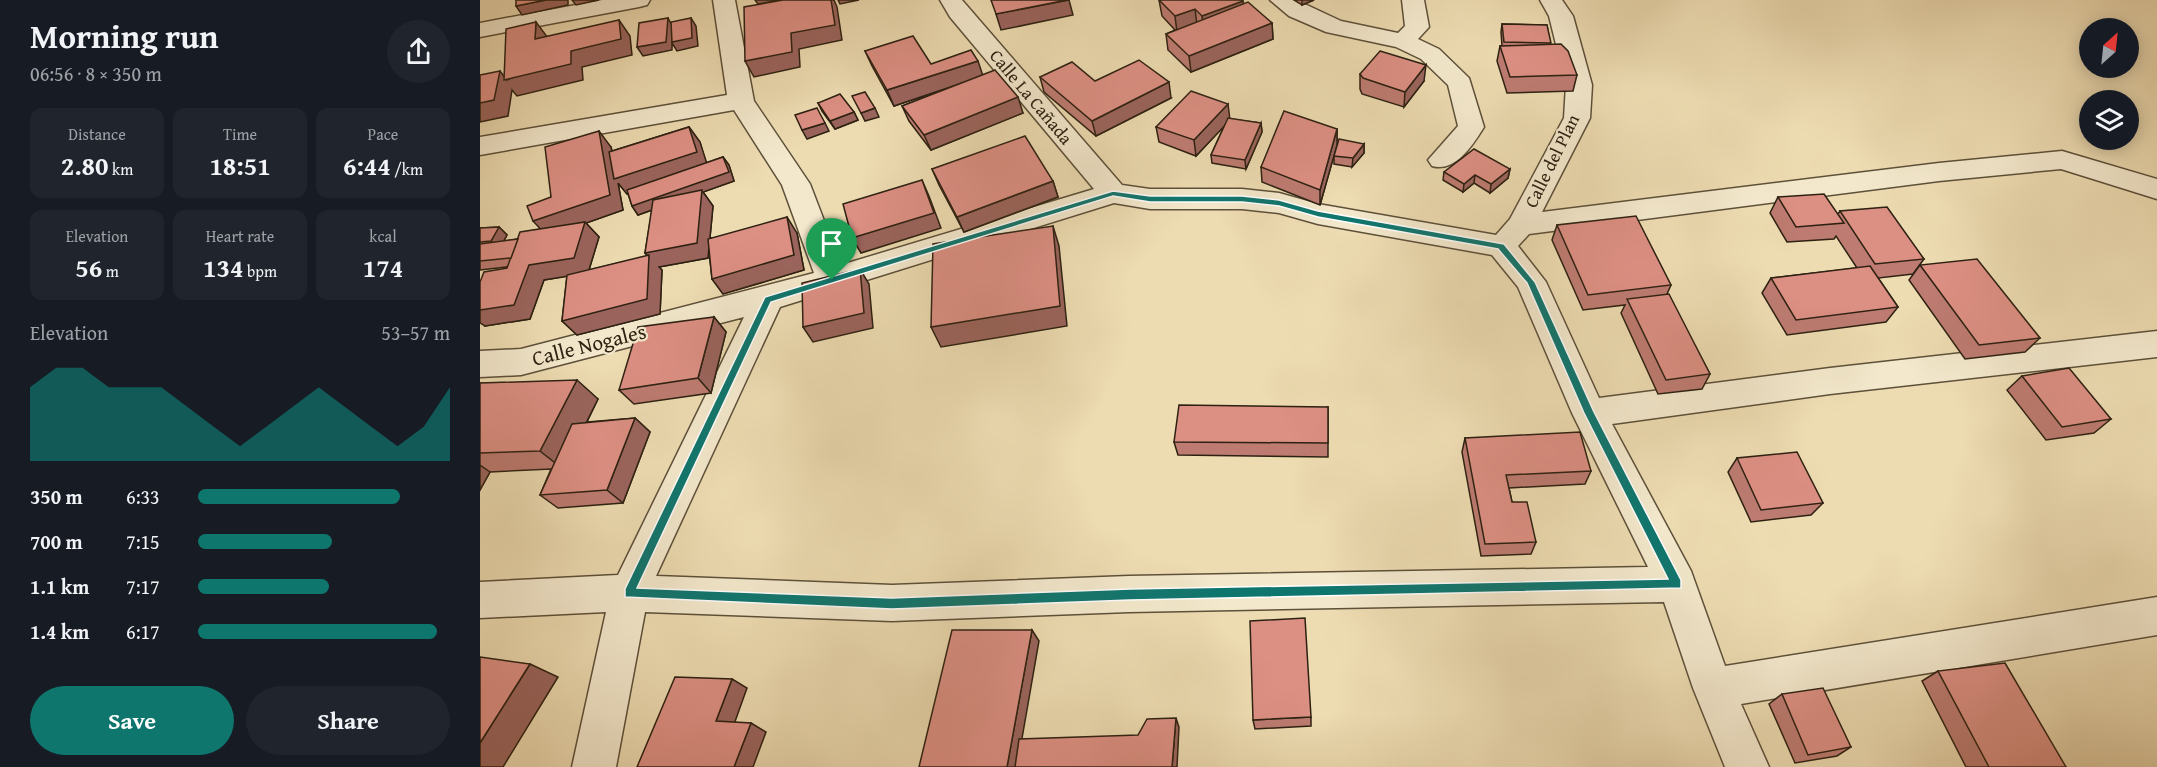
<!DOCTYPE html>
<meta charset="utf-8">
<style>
body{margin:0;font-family:"Gentium Book Plus",serif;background:#20242c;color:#f1f3f6;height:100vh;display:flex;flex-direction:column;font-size:22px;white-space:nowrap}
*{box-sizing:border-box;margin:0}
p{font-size:20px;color:#9ea1a6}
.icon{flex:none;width:33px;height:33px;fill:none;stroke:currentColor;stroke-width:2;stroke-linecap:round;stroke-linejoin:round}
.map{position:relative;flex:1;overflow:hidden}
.drawer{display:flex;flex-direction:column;background:#171b24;width:480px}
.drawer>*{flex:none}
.needle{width:39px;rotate:27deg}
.tools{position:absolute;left:1599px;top:18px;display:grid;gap:12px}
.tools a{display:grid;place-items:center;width:60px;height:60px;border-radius:50%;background:#171b24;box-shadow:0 3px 15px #0003;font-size:30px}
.pin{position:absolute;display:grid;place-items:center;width:51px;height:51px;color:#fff;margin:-62px -26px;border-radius:50% 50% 50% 0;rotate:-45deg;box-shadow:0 0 6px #0007}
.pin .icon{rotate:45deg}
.round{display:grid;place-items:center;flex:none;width:63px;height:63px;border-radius:32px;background:#20242c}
.overview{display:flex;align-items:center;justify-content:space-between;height:102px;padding:0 30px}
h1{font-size:33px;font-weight:700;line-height:45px}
.figures{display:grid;grid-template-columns:repeat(3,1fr);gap:9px;height:102px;padding:6px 30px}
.figures div{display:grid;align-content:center;border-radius:12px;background:#20242c;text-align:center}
.figures b{font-size:26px;font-weight:700}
.figures small{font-size:16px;font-weight:400}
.figures p{font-size:16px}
.chart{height:168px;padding:12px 30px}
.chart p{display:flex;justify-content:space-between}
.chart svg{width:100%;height:108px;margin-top:6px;fill:#0f766e;opacity:.7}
.primary-button{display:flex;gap:12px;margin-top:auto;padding:12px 30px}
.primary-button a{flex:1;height:69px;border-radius:36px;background:#0f766e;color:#fff;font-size:24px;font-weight:700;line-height:69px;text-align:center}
.primary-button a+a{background:#20242c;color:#f1f3f6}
ul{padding:0 30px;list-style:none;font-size:20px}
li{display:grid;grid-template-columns:96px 72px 1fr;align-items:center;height:45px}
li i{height:15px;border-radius:8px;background:#0f766e}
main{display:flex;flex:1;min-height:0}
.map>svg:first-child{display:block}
</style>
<main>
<section class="drawer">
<div class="overview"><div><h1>Morning run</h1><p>06:56 · 8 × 350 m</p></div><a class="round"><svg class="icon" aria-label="share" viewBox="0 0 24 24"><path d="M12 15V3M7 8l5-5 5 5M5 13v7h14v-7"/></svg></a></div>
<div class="figures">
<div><p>Distance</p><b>2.80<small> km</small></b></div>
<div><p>Time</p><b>18:51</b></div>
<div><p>Pace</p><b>6:44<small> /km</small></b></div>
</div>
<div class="figures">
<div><p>Elevation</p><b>56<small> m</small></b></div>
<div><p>Heart rate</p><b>134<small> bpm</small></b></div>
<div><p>kcal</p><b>174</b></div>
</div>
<div class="chart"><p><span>Elevation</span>53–57 m</p>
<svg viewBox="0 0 160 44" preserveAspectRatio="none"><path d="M0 44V14L10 6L20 6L30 14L40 14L50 14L60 22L70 30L80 38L90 30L100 22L110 14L120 22L130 30L140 38L150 30L160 14V44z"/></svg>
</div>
<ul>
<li><b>350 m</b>6:33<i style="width:80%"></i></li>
<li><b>700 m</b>7:15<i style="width:53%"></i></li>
<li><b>1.1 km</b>7:17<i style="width:52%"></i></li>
<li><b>1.4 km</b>6:17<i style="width:95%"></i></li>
</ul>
<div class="primary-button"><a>Save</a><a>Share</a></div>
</section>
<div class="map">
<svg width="1677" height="767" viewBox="0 0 1677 767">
<rect width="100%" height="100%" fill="#eddbb1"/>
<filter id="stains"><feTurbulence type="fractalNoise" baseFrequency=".00333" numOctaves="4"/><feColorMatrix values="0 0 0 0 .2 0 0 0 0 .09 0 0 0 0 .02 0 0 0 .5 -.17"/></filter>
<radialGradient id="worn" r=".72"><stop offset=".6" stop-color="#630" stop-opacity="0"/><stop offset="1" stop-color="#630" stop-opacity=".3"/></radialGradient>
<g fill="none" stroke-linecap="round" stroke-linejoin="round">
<!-- minor casing -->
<g stroke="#5d503a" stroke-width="3">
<g id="minor">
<path d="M122 0H170L167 5 159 7 0 37V23Z"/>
<path d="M233 0H255L274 101 330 184 361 265 614 189 470 17 460 0H482L642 185 670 189H762L799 193 838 204 1016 235 1030 219 1084 118 1086 85 1069 16 1060 0H1082L1093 16 1112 85 1110 118 1062 212 1459 163 1582 151 1677 179V199L1581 169 1459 181 1049 234 1038 246 1066 282 1119 398 1350 368 1677 331V357L1350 394 1132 424 1211 571 1245 666 1677 597V635L1261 704 1289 767H1245L1213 688 1184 602 649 612 412 621 165 612 136 767H92L126 612 0 618V582L138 575 264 317 41 375 0 377V351L41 349 334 273 302 185 254 110 0 155V137L247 95ZM634 203 670 209H762L799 213 838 224 1012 255 1038 287 1092 413 1168 567 649 576 412 585 176 576 300 307Z"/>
<path d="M790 0H816L861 21 918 33 925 26 922 0H944L949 27 938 39 959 49 989 78 1004 127C993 145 975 173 952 166L948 160 978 126 968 85 941 59 916 47 846 32 809 16Z"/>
</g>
</g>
<!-- minor -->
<use href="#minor" fill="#f3e8cc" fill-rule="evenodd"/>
</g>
<!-- wall -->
<g fill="#bd7b71" stroke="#2d2112" stroke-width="1.5" fill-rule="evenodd">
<path d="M679 0 764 4 792 23 793 39 711 72 688 50 686 34 695 30 682 16Z"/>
<path d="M814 0H834L822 5Z"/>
<path d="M1022 24 1067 25 1070 44 1097 75 1093 91 1027 93 1017 61 1020 46H1022L1021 32Z"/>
<path d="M385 51 503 75 543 113 451 150 429 121 422 106 473 86 414 106 392 66Z"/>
<path d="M880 74 944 81 924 107 882 94 880 89Z"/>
<path d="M560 77 615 81 691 98 616 136 564 92Z"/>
<path d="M338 103 374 112 378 120 355 129 342 111Z"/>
<path d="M750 119 781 123 782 132 766 169 732 163 731 155 744 126 716 156 679 142 676 127Z"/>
<path d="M209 127 220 142 226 163 243 157 249 165 254 181 223 192 233 206 230 238 317 233 324 270 243 294 232 279 229 252 228 258 179 267 182 270 180 314 97 335 82 321 87 276 64 280 50 319 5 326 27 267 0 270V228L19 227 27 235 24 241 38 239 60 229 71 197 131 147 132 151ZM138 183 147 194H148L152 206 158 215 172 210 165 253 168 256 109 270 119 237 106 223 143 210Z"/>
<path d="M857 129V145L840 205 782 182 781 167Z"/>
<path d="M884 144V153L872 167 854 164V156Z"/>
<path d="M452 169 573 181 578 197 484 232 459 185Z"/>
<path d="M1030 169 1028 178 1010 193 994 183 983 192 963 180 964 172Z"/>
<path d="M1298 197 1358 214 1360 211 1444 259 1433 274 1398 278 1418 307 1406 322 1307 335 1282 293 1291 278 1377 268 1356 236 1354 239 1307 242 1290 213Z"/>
<path d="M1077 225 1191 285 1187 294 1230 374 1222 389 1178 394 1141 313 1145 305 1103 310 1072 240Z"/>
<path d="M1440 265 1560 338 1545 352 1485 359 1429 280Z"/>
<path d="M234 317 246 332 231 393 154 404 139 390Z"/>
<path d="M1542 376 1631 419 1614 433 1566 440 1527 390Z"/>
<path d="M0 383 118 399 107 422 155 418 170 432 143 503 78 508 60 495 71 469 10 472 0 490Z"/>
<path d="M848 407V457L698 455 694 442Z"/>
<path d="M985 438 1111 471 1105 484 1029 488 1032 502 1056 542 1051 554 1001 556 982 452Z"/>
<path d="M1257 458 1343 503 1331 515 1271 522 1248 472Z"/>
<path d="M1458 671 1586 767H1486L1442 681Z"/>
<path d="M1302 694 1371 747 1357 756 1315 763 1289 704Z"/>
<path d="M831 717V726L775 729 773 720Z"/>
</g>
<!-- shaded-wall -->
<g fill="#9a645c" stroke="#2d2112" stroke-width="1.5">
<path d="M66 0H88V5L42 15 36 6Z"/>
<path d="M92 0H119L96 5Z"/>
<path d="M275 0H300L278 4Z"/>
<path d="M351 0H354L357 7 362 40 319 49 320 67 274 77 265 61 311 33Z"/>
<path d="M358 0H379L360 4Z"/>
<path d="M589 0 593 15 521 30 516 14Z"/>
<path d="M822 0H834L822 5Z"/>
<path d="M763 1 765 17 724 31 722 16Z"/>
<path d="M715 9 717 25 697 32 695 16Z"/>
<path d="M188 18 193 27 211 18 216 26 218 46 197 51 192 43V50L163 56 157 47Z"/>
<path d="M139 20 150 36 152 55 102 67 103 80 37 96 32 90 28 116 0 122V103L20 71 27 80 91 51Z"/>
<path d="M56 22 68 38 55 39Z"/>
<path d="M792 23 793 39 711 72 709 56Z"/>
<path d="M498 61 503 76 414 106 407 90Z"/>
<path d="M946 65 944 81 924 107 925 92Z"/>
<path d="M689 82 691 98 616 136 612 121Z"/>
<path d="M538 97 543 113 451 150 444 135Z"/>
<path d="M748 104 750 120 716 156 714 140Z"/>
<path d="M395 108 399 117 385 121 381 113Z"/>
<path d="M374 112 378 120 355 129 350 121Z"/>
<path d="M345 123 349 131 327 139 322 130Z"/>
<path d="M781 123 782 132 766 169 765 160Z"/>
<path d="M209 127 220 142 228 167 147 194 138 183 143 210 106 223 119 237 108 273 64 280 50 319 5 326 0 323V310L49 265 68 237 53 221 119 131 131 147 137 178Z"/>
<path d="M857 129V145L840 205V190Z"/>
<path d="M884 144V153L872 167 873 158Z"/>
<path d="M243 157 249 165 254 181 223 192 233 206 228 258 179 267 182 270 180 314 97 335 82 321 169 257 165 253 222 192 158 215 152 206Z"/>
<path d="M1030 169 1028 178 1010 193 1011 184Z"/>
<path d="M995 175 994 183 983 192 984 184Z"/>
<path d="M442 180 449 196 461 228 381 253 372 238Z"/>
<path d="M573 181 578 197 484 232 477 217Z"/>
<path d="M307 217 317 233 324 270 243 294 232 279Z"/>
<path d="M573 226 579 246 587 326 461 347 451 327Z"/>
<path d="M19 227 27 235 19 249 11 241Z"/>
<path d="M380 269 389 284 393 328 333 342 323 327Z"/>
<path d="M234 317 246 332 231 393 218 378Z"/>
<path d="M97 380 118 399 83 469 60 451Z"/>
<path d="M155 418 170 432 143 503 127 490Z"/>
<path d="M0 465 10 472 0 490Z"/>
<path d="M552 630 559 641 537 767H527Z"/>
<path d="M50 664 78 677 23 767H0V743Z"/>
<path d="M252 679 267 688 252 730 236 721Z"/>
<path d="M696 718 699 727 697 767H692Z"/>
<path d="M271 723 286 732 273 767H254Z"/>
</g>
<!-- building -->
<g fill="#dc8f83" stroke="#2d2112" stroke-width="1.5">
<path d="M36 0H66L36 6Z"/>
<path d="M303 0H351L355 25 311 33 312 52 265 61 264 7Z"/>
<path d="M511 0H587L516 14Z"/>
<path d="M679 0H762L763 1 722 16 715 9 695 16Z"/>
<path d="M768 2 792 23 709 56 686 34Z"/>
<path d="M188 18 186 42 157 47 159 23Z"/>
<path d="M211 18 212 38 192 42 191 22Z"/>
<path d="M139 20 141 39 91 51V64L24 80 26 29 56 22 55 39Z"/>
<path d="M1022 24 1067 25 1071 43 1024 42Z"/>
<path d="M433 36 451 64 491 50 498 61 407 90 385 51Z"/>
<path d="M1081 44 1088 51 1097 75 1030 77 1020 46Z"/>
<path d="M900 51 946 65 925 92 883 78 880 74Z"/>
<path d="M659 60 689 82 612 121 560 77 592 62 615 81Z"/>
<path d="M515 70 538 97 444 135 422 106Z"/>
<path d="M20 71 14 100 0 103V75Z"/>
<path d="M711 91 748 104 714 140 676 127Z"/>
<path d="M385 92 395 108 381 113 372 96Z"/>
<path d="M360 94 374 112 350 121 338 103Z"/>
<path d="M337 108 345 123 322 130 315 115Z"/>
<path d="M804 111 857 129 840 190 781 167Z"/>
<path d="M748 118 781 123 765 160 731 155Z"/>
<path d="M209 127 217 152 134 179 129 152Z"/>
<path d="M119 131 130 195 53 221 47 206 71 197 65 147Z"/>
<path d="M545 136 573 181 477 217 452 169Z"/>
<path d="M859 139 884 144 873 158 854 156Z"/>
<path d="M994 149 1030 169 1011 184 995 175 984 184 964 172Z"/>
<path d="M243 157 249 172 152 206 147 190Z"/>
<path d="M442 180 454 213 372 238 363 204Z"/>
<path d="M222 190 217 243 165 253 173 200Z"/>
<path d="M1344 194 1364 223 1316 227 1298 197Z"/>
<path d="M1407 207 1444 259 1395 264 1360 211Z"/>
<path d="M1156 216 1191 285 1108 295 1077 225Z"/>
<path d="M307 217 314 255 232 279 228 239Z"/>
<path d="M105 222 94 258 49 265 34 305 0 310V282L4 272 27 268 40 232Z"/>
<path d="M573 226 580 306 451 327 453 244Z"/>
<path d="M19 227 11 241 0 242V228Z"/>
<path d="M38 239 31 258 0 261V244Z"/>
<path d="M169 255 167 299 82 321 87 275Z"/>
<path d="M1497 259 1560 338 1499 345 1440 265Z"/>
<path d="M1390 266 1418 307 1316 320 1291 278Z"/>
<path d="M380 269 384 313 323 327 322 283Z"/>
<path d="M1189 294 1230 374 1186 380 1147 299Z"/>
<path d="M234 317 218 378 139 390 158 327Z"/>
<path d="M1589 368 1631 419 1582 427 1542 376Z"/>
<path d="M97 380 60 451 0 453V383Z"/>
<path d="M699 405 848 407V443L694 442Z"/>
<path d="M155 418 127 490 60 495 92 424Z"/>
<path d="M1100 432 1111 471 1026 475 1032 502H1047L1056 542 1005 544 985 438Z"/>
<path d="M1317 452 1343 503 1281 510 1257 458Z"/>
<path d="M825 618 831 717 773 720 770 621Z"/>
<path d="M472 630H552L527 767H439Z"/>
<path d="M0 657 50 664 0 743Z"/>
<path d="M1525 663 1586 767H1509L1458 671Z"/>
<path d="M195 677 252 679 236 721 271 723 254 767H157Z"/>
<path d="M1343 688 1371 747 1328 755 1302 694Z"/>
<path d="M696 718 692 767H535L539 739 658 735 667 719Z"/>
</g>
<!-- route -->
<path fill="#0f766e" stroke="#fff" stroke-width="1.5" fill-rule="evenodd" d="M633 191 670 196H762L799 200 838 211 1024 244 1055 282 1114 412 1201 580V588L650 600 412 609 145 597V589L285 297ZM633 196 670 202H762L799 206 838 217 1018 249 1047 283 1104 413 1188 579 650 589 412 598 157 588 291 302Z"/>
<g text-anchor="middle" stroke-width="4.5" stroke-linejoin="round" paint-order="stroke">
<!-- far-street labels -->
<g font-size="18" fill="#2d2112" stroke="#f3e8cc">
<text transform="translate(551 97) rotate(50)" y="6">Calle La Cañada</text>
<text transform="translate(1072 161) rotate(-64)" y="6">Calle del Plan</text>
</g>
<!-- street labels -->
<g font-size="21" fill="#2d2112" stroke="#f3e8cc">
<text transform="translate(109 345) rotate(-14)" y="7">Calle Nogales</text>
</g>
</g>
<rect width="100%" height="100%" filter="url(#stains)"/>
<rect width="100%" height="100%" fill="url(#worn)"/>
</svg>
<div class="tools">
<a><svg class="needle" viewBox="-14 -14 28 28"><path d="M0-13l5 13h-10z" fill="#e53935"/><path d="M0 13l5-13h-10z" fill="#9ea1a6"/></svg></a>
<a><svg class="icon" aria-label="layers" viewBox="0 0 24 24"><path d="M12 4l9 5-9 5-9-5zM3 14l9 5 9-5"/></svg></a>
</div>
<div class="pin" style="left:352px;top:280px;background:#1e9e55"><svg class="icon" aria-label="arrive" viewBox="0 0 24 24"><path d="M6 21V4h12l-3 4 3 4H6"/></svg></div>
</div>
</main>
